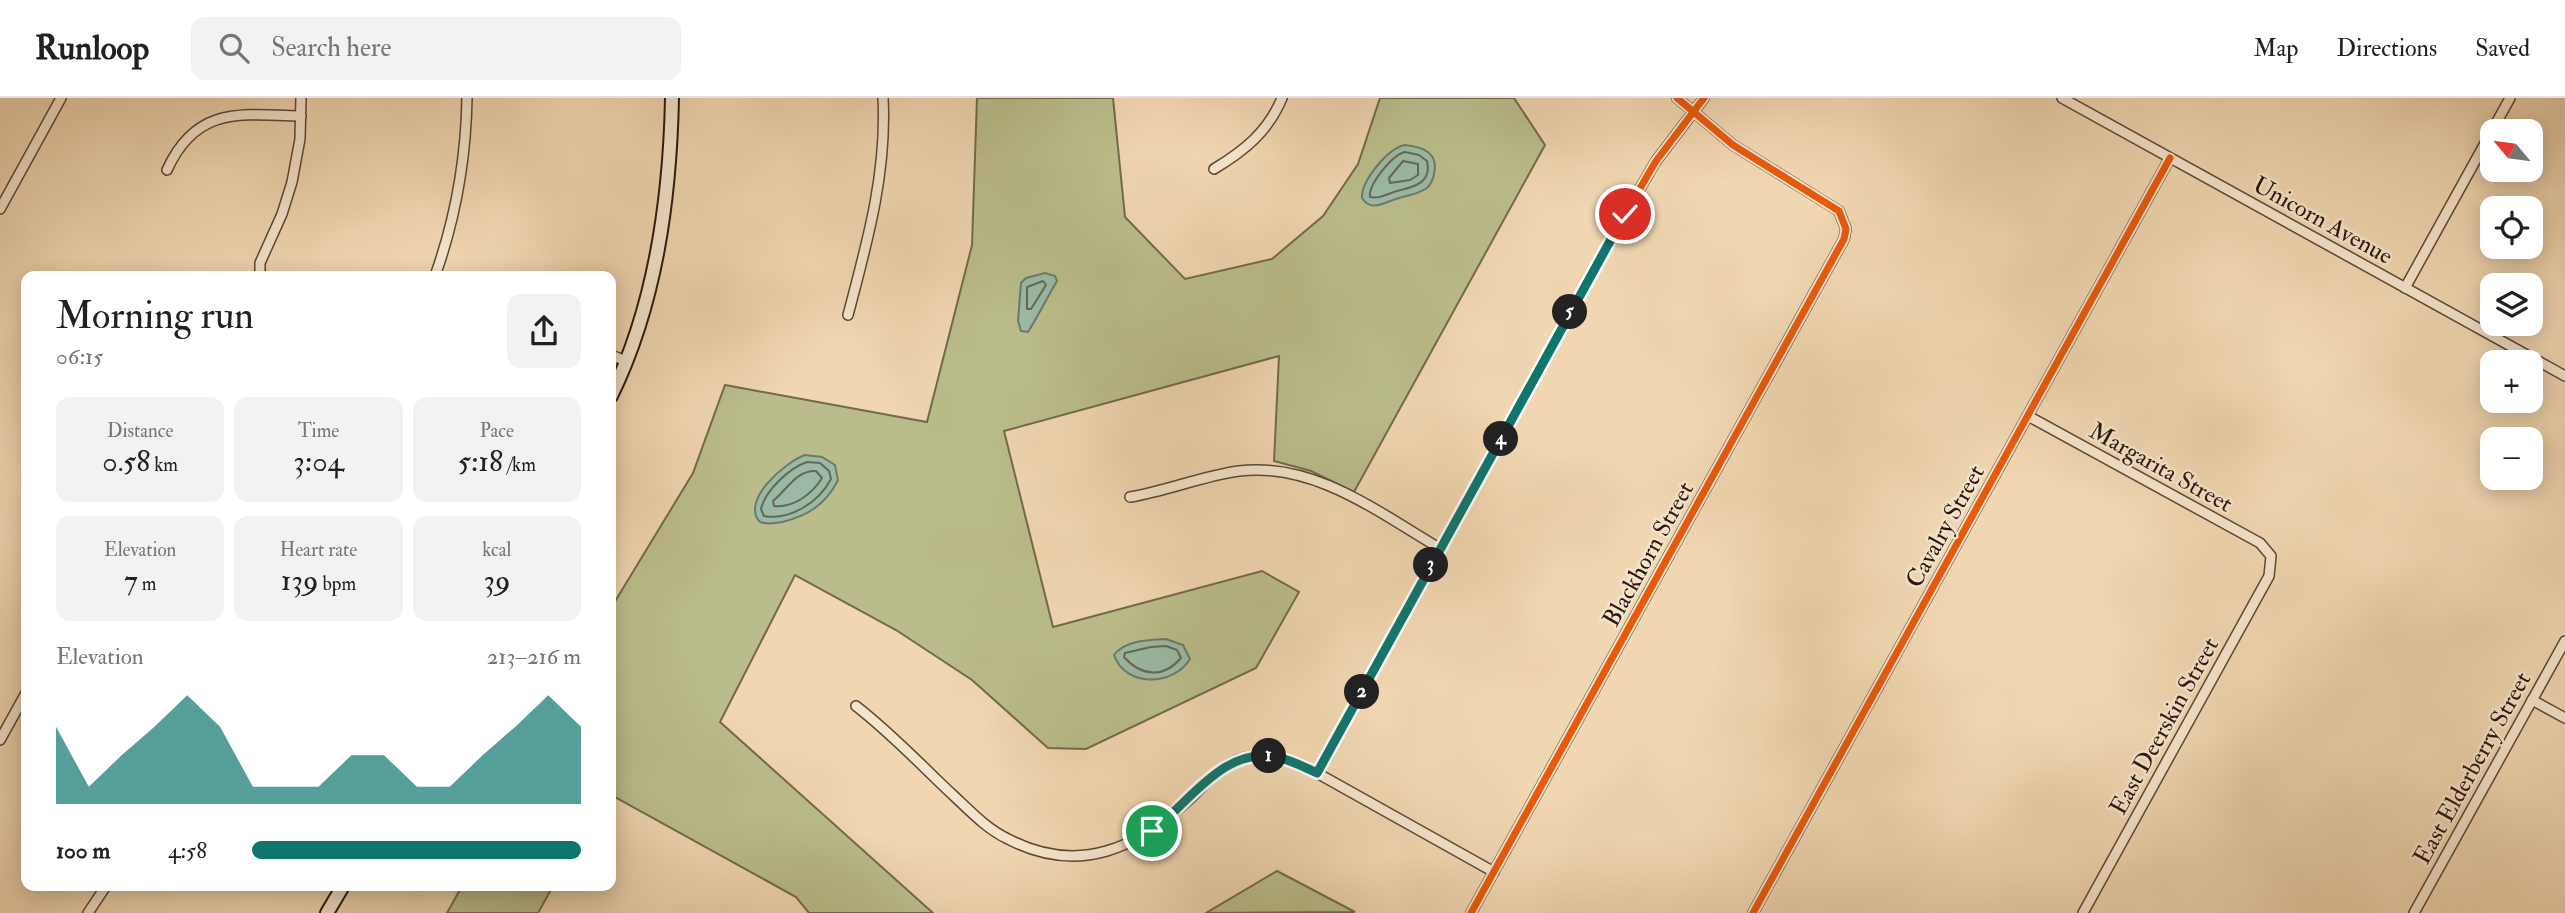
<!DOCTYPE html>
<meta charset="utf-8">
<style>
body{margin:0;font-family:"IM FELL Double Pica",serif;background:#f2f2f2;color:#202124;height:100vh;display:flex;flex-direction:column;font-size:26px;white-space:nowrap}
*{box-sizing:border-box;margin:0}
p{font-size:23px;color:#757577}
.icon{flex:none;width:38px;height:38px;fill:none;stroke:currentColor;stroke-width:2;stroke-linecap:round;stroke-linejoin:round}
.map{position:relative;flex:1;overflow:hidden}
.drawer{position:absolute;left:21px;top:173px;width:595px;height:620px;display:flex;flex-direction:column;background:#fff;border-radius:14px;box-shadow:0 4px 18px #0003}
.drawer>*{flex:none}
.needle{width:46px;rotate:299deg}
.controls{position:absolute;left:2480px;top:21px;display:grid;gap:14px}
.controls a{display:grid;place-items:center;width:63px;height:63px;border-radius:14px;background:#fff;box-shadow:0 4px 18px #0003;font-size:35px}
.pin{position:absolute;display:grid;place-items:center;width:60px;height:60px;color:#fff;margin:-30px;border:4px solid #fff;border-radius:50%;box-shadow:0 2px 7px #0007}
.km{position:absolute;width:35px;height:35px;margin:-18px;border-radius:50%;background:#222;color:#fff;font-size:19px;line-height:35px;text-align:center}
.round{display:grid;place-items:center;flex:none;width:74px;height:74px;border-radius:14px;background:#f2f2f2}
.summary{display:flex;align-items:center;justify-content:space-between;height:119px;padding:0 35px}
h1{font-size:38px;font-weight:600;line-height:52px}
.stats{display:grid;grid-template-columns:repeat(3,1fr);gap:10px;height:119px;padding:7px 35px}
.stats div{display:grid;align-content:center;border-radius:14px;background:#f2f2f2;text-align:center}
.stats b{font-size:30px;font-weight:600}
.stats small{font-size:19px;font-weight:400}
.stats p{font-size:19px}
.chart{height:196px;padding:14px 35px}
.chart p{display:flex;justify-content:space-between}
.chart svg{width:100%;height:126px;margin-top:7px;fill:#0f766e;opacity:.7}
ul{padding:0 35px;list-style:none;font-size:23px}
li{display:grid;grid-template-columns:112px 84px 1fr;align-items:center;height:52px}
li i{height:18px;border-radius:9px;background:#0f766e}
header{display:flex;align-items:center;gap:42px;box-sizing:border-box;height:98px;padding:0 35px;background:#fff;border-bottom:2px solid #e0e0e0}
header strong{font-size:33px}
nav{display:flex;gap:38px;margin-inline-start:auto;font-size:24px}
.search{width:490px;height:63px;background:#f2f2f2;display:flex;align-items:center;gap:18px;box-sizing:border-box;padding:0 24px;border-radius:14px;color:#757577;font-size:26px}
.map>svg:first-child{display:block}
</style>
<header>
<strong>Runloop</strong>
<div class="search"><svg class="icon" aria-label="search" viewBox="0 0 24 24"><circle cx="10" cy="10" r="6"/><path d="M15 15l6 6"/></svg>Search here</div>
<nav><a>Map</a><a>Directions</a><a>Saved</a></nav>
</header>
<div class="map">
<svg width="2565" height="815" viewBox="0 0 2565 815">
<rect width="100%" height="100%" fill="#f0d6b1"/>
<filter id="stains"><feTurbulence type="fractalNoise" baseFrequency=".00286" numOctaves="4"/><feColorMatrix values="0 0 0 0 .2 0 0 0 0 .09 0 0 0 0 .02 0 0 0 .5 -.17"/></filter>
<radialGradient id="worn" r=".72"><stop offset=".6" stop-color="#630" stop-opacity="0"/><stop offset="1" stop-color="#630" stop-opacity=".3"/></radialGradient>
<!-- green -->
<g fill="#babd8b" stroke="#726a4b" stroke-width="2">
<path d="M977 0H1113L1125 119 1185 181 1272 161 1323 118 1358 66 1380 0H1514L1545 47 1354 394 1311 373 1274 363 1279 258 1004 333 1053 529 1262 473 1299 494 1256 570 1086 651 1048 650 972 582 896 532 795 477 720 624 933 815H809L796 799 611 697V510L693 375 725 287 927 324 972 147Z"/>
<path d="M1277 773 1355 814 1206 815Z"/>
<path d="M462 788H553L538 815H447Z"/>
</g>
<!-- water -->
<g fill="#9bbaa6" stroke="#6e7968" stroke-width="2">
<path d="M1405 47C1422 49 1439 54 1434 76 1433 82 1431 86 1427 90 1417 97 1407 97 1396 101 1383 105 1371 114 1362 100 1361 83 1388 50 1405 47Z"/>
<path d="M1045 175 1055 178 1057 183C1047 200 1038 218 1028 234L1021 233 1018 223 1021 185 1026 180Z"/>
<path d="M805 357 822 359 835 367 838 382C826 406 808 418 782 424 774 425 768 427 760 424 740 403 785 364 805 357Z"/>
<path d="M1166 541 1183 547 1190 561C1173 589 1125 589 1114 557 1125 542 1149 542 1166 541Z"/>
</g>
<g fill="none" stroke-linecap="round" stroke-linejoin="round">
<!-- shore -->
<g stroke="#636858" stroke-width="2">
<path d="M1405 54 1419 57 1427 63C1432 85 1414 89 1397 93 1387 96 1380 101 1370 99 1368 87 1392 57 1405 54Z"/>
<path d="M1403 63 1418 66V77L1410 82 1390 85 1389 80Z"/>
<path d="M1043 183 1046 187 1031 211H1027V189Z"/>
<path d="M807 364 820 365 829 373 831 381C819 404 790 423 764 418L761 411C765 393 789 370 807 364Z"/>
<path d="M816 373 822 380C812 396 794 410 774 408L773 403C787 392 796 372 816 373Z"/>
<path d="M1166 548 1177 552 1181 560C1164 580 1142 579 1124 559L1125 555 1151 549Z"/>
</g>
<!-- street casing -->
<g stroke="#5c4734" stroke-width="12">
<g id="street">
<path d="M2062 0 2565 278"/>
<path d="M1214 71C1244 53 1268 34 1282 0"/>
<path d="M167 72C196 8 240 16 301 18"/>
<path d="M0 111 61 0"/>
<path d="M260 178V165L282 116 292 84 300 41 301 0"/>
<path d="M435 178C455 122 466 60 467 0"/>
<path d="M2405 190 2510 0"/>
<path d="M848 217C867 145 887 75 883 0"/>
<path d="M611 257 626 263"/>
<path d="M2028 318 2260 445 2271 458 2269 478 2083 815"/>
<path d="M1130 399C1167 393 1202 378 1239 373 1315 364 1379 415 1441 451"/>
<path d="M2532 602 2565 620"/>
<path d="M856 608C891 635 922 668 954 698 971 714 987 731 1008 741 1079 778 1138 750 1191 700 1206 685 1224 664 1246 659 1271 653 1294 665 1317 675L1494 774"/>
<path d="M0 642 26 595"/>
<path d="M1317 675 1625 116 1656 63 1704 0"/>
<path d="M88 815 106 788"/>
<path d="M1471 815 1844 141 1846 131 1839 113 1733 47 1677 0"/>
<path d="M1753 815 2170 60"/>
<path d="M2414 815 2565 543"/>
</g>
</g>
<!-- secondary casing -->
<g stroke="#2b170b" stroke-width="16">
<g id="secondary">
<path d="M611 298C656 206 670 101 672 0"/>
<path d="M327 815 343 788"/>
</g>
</g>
<!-- street -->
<use href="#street" stroke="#f5e4cc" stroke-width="9"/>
<!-- secondary -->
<use href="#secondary" stroke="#f5e4cc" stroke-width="12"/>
<!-- cycleway casing -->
<g stroke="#f5e4cc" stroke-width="11">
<g id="cycleway">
<path d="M1317 675 1625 116 1656 63 1704 0"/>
<path d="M1471 815 1844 141 1846 131 1839 113 1733 47 1677 0"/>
<path d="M1753 815 2170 60"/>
</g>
</g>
<!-- cycleway -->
<use href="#cycleway" stroke="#e8590c" stroke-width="7"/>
</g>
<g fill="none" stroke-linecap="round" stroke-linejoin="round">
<!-- route casing -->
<g stroke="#fff" stroke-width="14">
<path id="route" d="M1152 733C1189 705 1224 648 1276 659 1291 662 1304 669 1317 675L1625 116"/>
</g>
<!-- route -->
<use href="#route" stroke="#0f766e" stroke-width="9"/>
</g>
<g text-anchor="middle" stroke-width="5" stroke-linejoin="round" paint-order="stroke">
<!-- street labels -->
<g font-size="24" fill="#2b170b" stroke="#f5e4cc">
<text transform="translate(2323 122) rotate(29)" y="8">Unicorn Avenue</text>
<text transform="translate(2161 369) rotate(29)" y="8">Margarita Street</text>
<text transform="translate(1945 428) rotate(-61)" y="8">Cavalry Street</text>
<text transform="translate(1648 456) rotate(-61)" y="8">Blackhorn Street</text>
<text transform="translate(2164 628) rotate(-61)" y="8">East Deerskin Street</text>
<text transform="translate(2472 670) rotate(-61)" y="8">East Elderberry Street</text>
</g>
</g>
<rect width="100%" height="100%" filter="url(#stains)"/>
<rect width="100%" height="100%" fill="url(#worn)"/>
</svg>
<div class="controls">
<a><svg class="needle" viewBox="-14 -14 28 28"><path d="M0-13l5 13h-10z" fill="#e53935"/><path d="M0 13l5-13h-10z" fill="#757577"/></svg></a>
<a><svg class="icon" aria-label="locate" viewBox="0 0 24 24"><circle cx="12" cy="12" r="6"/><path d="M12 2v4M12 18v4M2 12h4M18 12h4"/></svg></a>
<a><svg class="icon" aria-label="layers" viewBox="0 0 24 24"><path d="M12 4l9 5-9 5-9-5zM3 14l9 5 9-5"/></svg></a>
<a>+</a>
<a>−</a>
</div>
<div class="pin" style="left:1152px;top:733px;background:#1e9e55"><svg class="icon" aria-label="arrive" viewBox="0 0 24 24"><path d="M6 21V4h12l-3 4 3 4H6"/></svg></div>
<div class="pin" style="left:1625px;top:116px;background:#d93025"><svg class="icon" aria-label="check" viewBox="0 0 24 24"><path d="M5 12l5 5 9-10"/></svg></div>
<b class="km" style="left:1269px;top:658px">1</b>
<b class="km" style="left:1362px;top:594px">2</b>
<b class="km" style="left:1431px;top:467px">3</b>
<b class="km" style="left:1501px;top:341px">4</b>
<b class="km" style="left:1570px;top:214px">5</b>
<section class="drawer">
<div class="summary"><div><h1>Morning run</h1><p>06:15</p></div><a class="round"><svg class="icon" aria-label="share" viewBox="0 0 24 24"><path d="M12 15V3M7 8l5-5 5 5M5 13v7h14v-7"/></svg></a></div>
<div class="stats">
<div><p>Distance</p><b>0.58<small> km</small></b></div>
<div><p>Time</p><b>3:04</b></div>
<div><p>Pace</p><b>5:18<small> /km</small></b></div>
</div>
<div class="stats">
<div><p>Elevation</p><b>7<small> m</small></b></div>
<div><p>Heart rate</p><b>139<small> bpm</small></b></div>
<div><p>kcal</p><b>39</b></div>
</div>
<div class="chart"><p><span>Elevation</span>213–216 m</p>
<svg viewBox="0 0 160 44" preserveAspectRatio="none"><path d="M0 44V17L10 38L20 27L30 17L40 6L50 17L60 38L70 38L80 38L90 27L100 27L110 38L120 38L130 27L140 17L150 6L160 17V44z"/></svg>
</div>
<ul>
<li><b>100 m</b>4:58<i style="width:100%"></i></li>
</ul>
</section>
</div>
